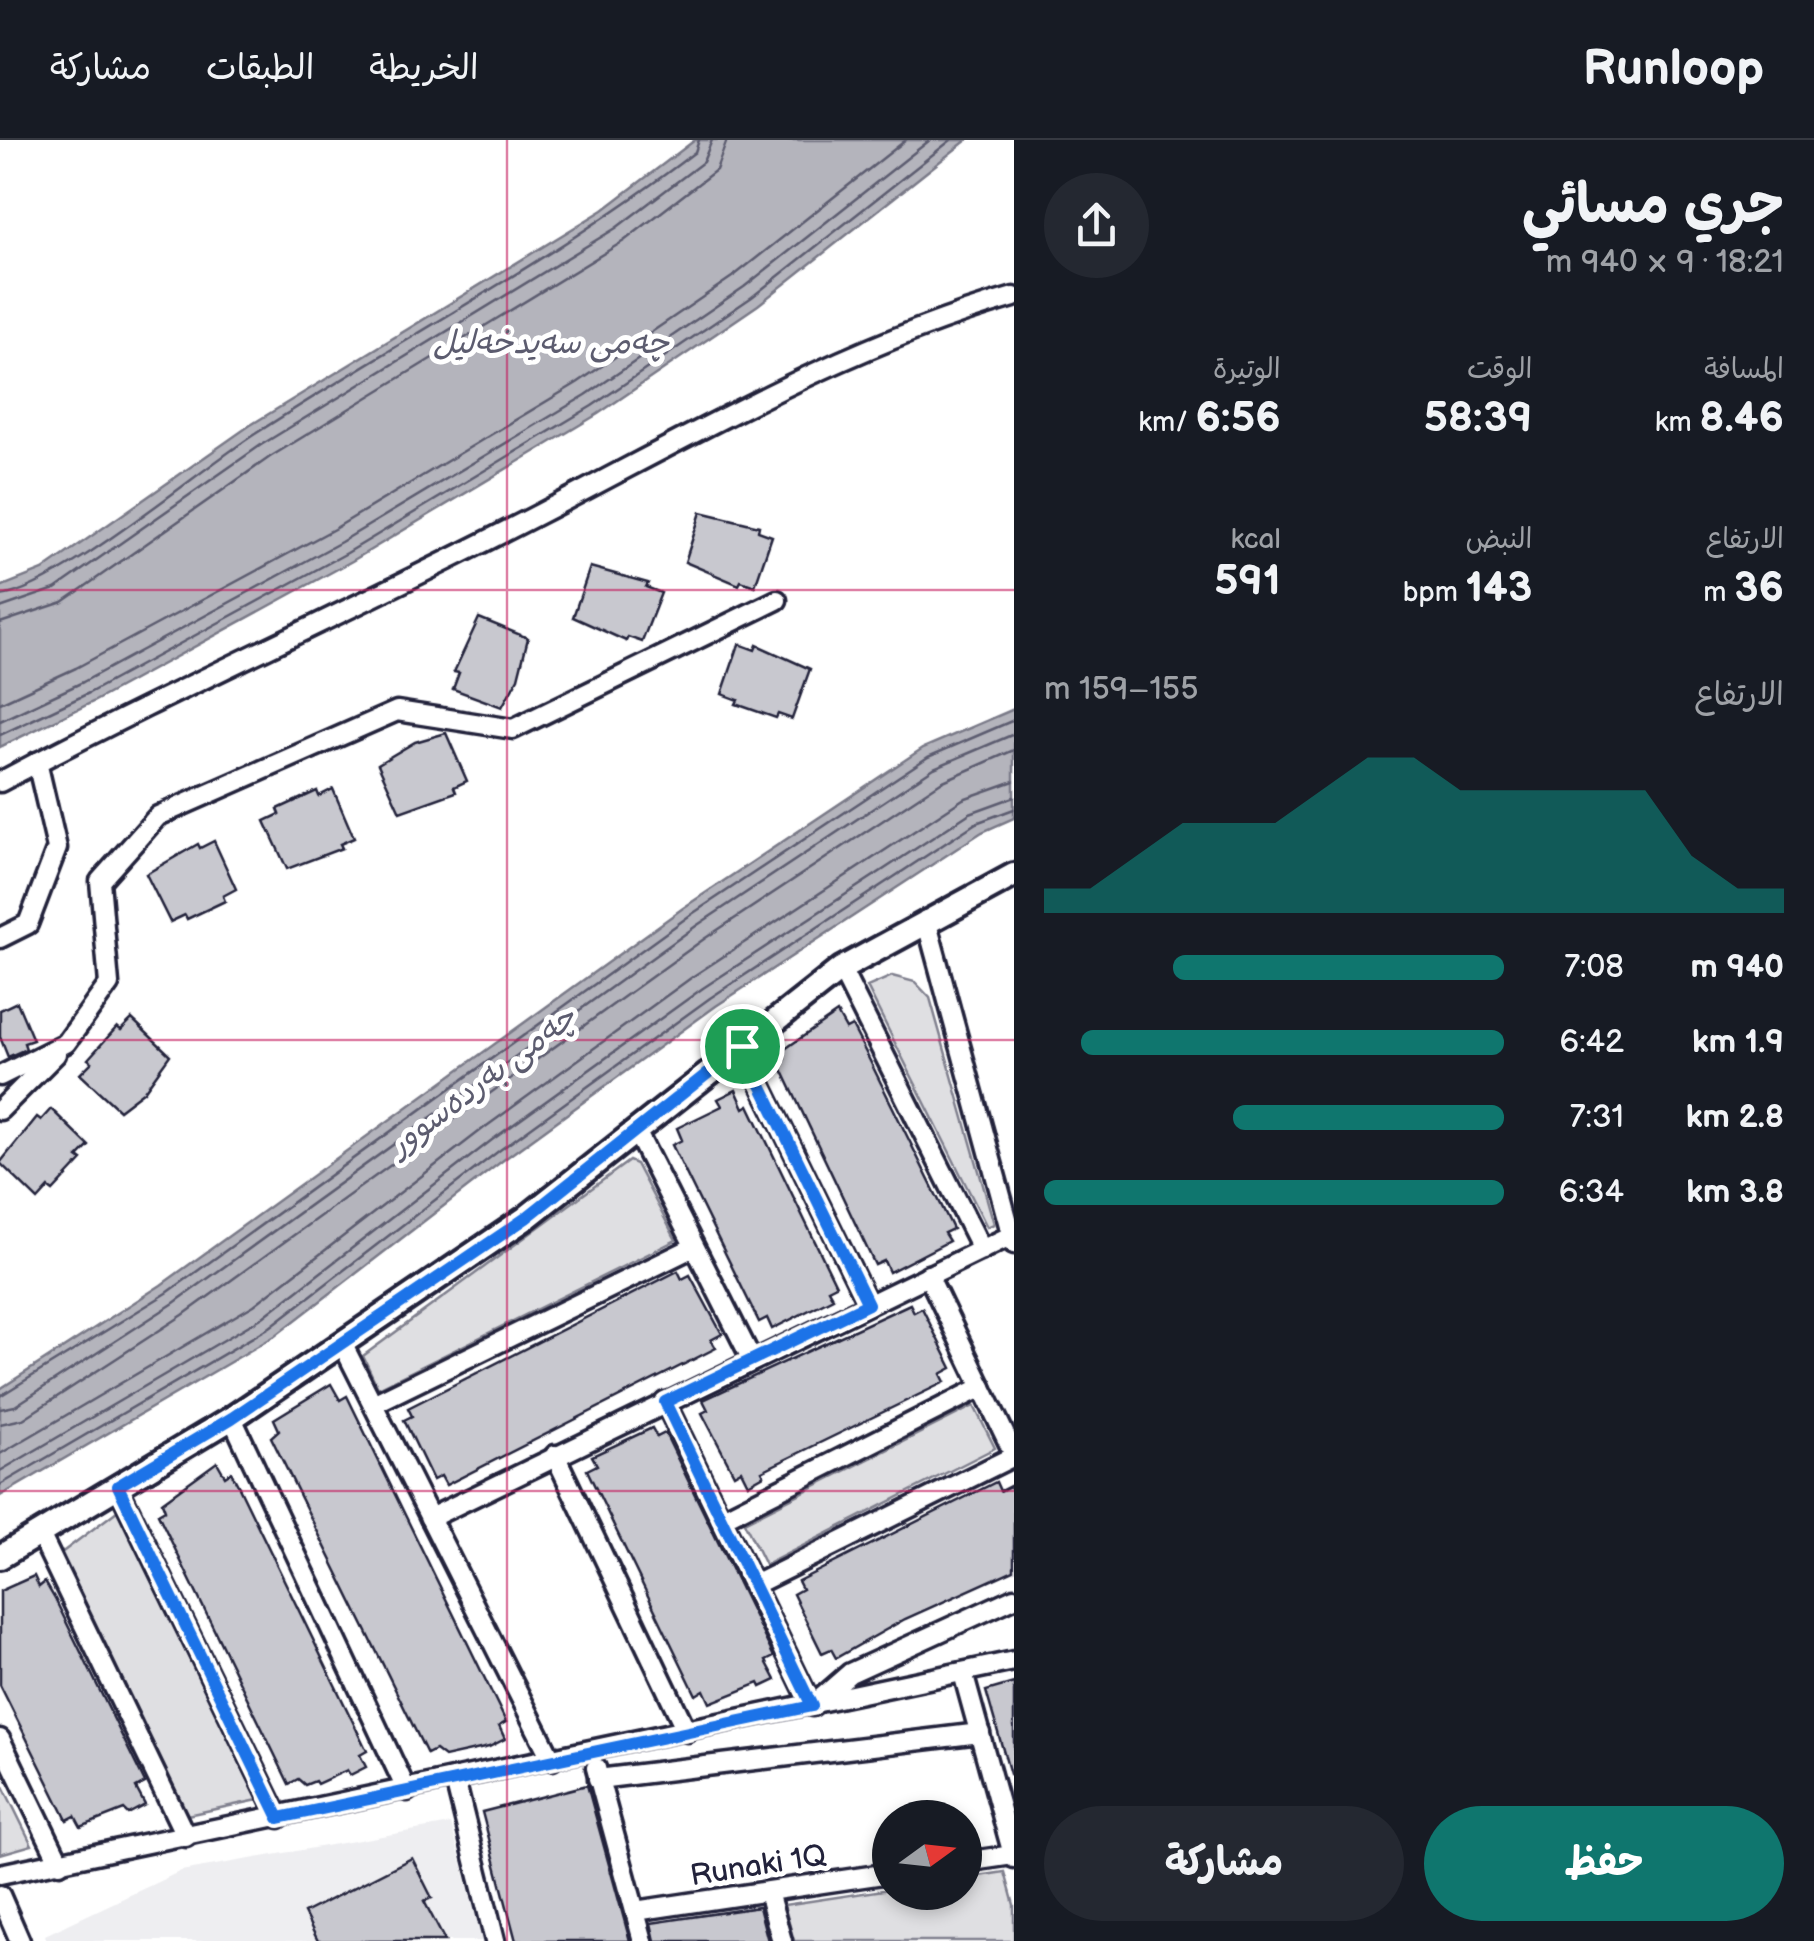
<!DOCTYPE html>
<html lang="ar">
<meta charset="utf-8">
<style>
body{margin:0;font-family:"Balsamiq Sans","Playpen Sans Arabic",sans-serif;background:#242831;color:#f1f3f6;direction:rtl;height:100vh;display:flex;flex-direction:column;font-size:38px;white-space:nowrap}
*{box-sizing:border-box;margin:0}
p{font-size:32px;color:#9ea1a6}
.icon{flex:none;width:55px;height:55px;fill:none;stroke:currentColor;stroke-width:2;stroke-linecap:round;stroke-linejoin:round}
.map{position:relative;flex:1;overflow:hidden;direction:ltr}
.sheet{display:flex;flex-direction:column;background:#171b24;width:800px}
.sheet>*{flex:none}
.needle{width:65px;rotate:75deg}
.fabs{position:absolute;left:872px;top:1660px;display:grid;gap:20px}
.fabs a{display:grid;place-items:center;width:110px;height:110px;border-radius:50%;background:#171b24;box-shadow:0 5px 15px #0003;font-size:50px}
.pin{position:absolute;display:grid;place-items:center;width:85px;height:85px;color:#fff;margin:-42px;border:5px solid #fff;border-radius:50%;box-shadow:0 2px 10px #0007}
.round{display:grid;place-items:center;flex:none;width:105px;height:105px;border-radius:52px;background:#242831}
.head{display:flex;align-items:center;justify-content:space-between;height:170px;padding:0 30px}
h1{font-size:55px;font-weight:700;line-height:75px}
.stats{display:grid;grid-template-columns:repeat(3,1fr);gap:15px;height:170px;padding:10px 30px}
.stats div{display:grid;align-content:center}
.stats b{font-size:42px;font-weight:700}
.stats small{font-size:28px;font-weight:400}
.stats p{font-size:28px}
.chart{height:280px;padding:20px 30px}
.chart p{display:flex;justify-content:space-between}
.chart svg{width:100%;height:180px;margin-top:10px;fill:#0f766e;opacity:.7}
.primary-button{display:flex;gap:20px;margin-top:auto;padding:20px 30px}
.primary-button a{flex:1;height:115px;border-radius:60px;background:#0f766e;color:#fff;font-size:40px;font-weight:700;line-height:115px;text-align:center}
.primary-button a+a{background:#242831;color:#f1f3f6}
ul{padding:0 30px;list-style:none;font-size:32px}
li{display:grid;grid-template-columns:160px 120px 1fr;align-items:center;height:75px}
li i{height:25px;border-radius:12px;background:#0f766e}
header{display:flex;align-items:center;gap:60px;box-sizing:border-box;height:140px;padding:0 50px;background:#171b24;border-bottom:2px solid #363941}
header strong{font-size:48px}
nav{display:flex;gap:55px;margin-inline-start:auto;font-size:35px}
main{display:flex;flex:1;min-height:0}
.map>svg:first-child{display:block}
</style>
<header>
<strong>Runloop</strong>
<nav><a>الخريطة</a><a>الطبقات</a><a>مشاركة</a></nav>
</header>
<main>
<section class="sheet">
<div class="head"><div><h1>جري مسائي</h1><p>18:21 · 9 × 940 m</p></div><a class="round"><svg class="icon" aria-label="share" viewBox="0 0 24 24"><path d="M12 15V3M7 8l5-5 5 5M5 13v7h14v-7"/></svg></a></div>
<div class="stats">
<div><p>المسافة</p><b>8.46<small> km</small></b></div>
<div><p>الوقت</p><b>58:39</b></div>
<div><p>الوتيرة</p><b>6:56<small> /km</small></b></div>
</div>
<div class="stats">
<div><p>الارتفاع</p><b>36<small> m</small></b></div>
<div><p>النبض</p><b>143<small> bpm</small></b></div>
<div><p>kcal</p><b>591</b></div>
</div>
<div class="chart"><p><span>الارتفاع</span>155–159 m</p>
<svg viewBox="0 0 160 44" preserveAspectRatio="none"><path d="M0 44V38L10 38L20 30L30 22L40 22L50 22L60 14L70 6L80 6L90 14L100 14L110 14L120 14L130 14L140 30L150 38L160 38V44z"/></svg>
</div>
<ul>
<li><b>940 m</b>7:08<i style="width:72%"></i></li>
<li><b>1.9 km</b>6:42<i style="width:92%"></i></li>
<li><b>2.8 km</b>7:31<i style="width:59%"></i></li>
<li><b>3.8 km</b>6:34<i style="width:100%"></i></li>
</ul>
<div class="primary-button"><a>حفظ</a><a>مشاركة</a></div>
</section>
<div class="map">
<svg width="1014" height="1801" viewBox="0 0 1014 1801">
<rect width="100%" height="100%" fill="#fff"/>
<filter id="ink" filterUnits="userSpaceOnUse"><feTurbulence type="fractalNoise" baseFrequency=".01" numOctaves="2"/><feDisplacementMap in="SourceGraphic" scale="20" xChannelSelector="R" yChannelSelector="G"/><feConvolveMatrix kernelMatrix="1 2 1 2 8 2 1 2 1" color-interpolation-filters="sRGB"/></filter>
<g filter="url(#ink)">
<!-- built -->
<path fill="#eeeef1" d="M451 1684 483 1801H47L45 1795 181 1731Z"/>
<!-- green -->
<g fill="#dfdfe2" stroke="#80808e" stroke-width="2.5">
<path d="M892 836 915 842 930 858 994 1084 987 1087 867 847Z"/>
<path d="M629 1021 636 1024 676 1100 378 1248 363 1216Z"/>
<path d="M974 1266 995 1308 765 1425 744 1382Z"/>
<path d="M117 1371 258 1660 187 1675 60 1414Z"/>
<path d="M0 1640 32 1705 0 1714Z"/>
<path d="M1005 1732 1014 1765V1801H794L784 1765 890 1749 965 1752V1738Z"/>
</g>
<!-- water -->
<g fill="#b4b4bc" stroke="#7a7a88" stroke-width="2.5">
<path d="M695 0H967L758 165 598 274 352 421 93 562 0 607V447L43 430 249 286 603 70Z"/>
<path d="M1014 569V678L982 692 716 866 506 1018 275 1196 0 1356V1249L161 1145 683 768 923 608Z"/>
</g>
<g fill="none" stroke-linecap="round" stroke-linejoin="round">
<!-- shore -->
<g stroke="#5c5c6f" stroke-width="2.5">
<path d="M0 456C57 450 199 330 255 294 401 199 556 119 695 12L699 0"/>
<path d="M0 468 55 449 261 305 616 88 703 22 712 0"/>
<path d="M0 483 63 462 270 317 624 101 716 30 727 0"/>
<path d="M0 563 76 528 334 389 577 243 735 135 906 0"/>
<path d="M0 581 83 542 341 402 586 255 744 147 930 0"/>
<path d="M0 595 89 553 347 413 592 266 752 157 951 0"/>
<path d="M0 1256 167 1153 689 776 928 617 1014 580"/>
<path d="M0 1269 15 1266 174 1163 696 786 934 628 1014 594"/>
<path d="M0 1284 23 1279 183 1175 704 799 941 642 1014 610"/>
<path d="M0 1314 254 1165 484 988 695 835 963 659 1014 641"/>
<path d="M0 1331 263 1177 492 1000 703 848 970 673 1014 657"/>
<path d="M0 1345 270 1187 500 1010 710 858 976 683 1014 669"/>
</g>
</g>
<!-- building -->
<g fill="#c8c8cf" stroke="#22223b" stroke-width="2.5">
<path d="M701 372 759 386 758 391 772 396 755 446 741 441 739 445 685 422Z"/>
<path d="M590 427 648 443 646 447 661 453 642 502 628 497 626 501 573 477Z"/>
<path d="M479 478 528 498 518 538 502 567 453 549 459 533 454 532Z"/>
<path d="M739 504 755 510 757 505 810 529 792 579 778 574 776 578 736 564 738 560 722 554Z"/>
<path d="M446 593 467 641 454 647 456 652 400 672 378 624 415 602Z"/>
<path d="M333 649 354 698 340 704 342 708 287 729 265 681 280 674 278 669 317 651 319 656Z"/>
<path d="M214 701 236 749 223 756 225 761 187 779 185 775 170 782 146 734 198 704 200 708Z"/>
<path d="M17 862 33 900 24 903 26 909 8 917 0 897V870Z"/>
<path d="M837 873 846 889 852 886 866 913 953 1089 944 1093 949 1101 889 1132 884 1121 875 1125 779 923 785 920 782 911Z"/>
<path d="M132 879 170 915 144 951 119 970 80 934 92 922 88 919 117 887 121 890Z"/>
<path d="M736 950 744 968 749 965 836 1145 828 1149 833 1158 772 1189 767 1178 759 1182 672 1005 682 1000 677 988 722 966 718 959Z"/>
<path d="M51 969 89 1006 78 1017 82 1020 53 1051 49 1048 38 1060 0 1023 37 977 41 980Z"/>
<path d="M678 1131 682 1139 690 1135 722 1194 711 1200 716 1208 446 1345 441 1336 433 1340 404 1280 412 1276 408 1268Z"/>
<path d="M910 1164 914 1172 922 1168 952 1228 941 1234 945 1242 762 1331 764 1335 748 1344 741 1330 734 1334 702 1273 708 1270 703 1260Z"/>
<path d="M331 1244 340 1260 347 1256 506 1582 499 1586 505 1599 489 1607 444 1617 435 1610 427 1614 271 1297 279 1290 274 1279Z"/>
<path d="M652 1288 657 1297 665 1293 774 1517 766 1521 776 1540 761 1547 759 1543 710 1563 704 1550 696 1555 587 1330 597 1325 592 1316Z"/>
<path d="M217 1322 225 1336 231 1332 239 1347 367 1611 360 1615 366 1627 350 1635 347 1630 317 1644 315 1641 305 1645 298 1639 289 1644 158 1374 165 1370 162 1362Z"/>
<path d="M996 1342 1000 1351 1010 1346 1014 1354V1430L905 1479 836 1518 831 1509 822 1513 793 1454 802 1449 798 1441Z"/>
<path d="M34 1436 39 1447 45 1442 55 1459 145 1643 136 1648 145 1665 128 1674 124 1670 81 1687 75 1676 67 1680 0 1545V1451Z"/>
<path d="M1014 1543V1633L1010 1634 986 1551Z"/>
<path d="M587 1645 630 1801H516L482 1672Z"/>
<path d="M412 1718 432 1758 424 1761 445 1801H318L304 1773Z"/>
<path d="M759 1767 768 1801H655L651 1783Z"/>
</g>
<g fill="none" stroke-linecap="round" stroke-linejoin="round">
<!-- street casing -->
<g stroke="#22223b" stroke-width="25">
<g id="street">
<path d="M0 642C178 547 362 466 541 373 696 293 846 205 1014 157"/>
<path d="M926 780 1014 1104"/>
<path d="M0 798 28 784 57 708 37 622"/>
<path d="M841 829 982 1110"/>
<path d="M742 906 868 1164"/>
<path d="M0 936 66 903 109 844 100 741 158 676 397 571 513 589 777 460"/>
<path d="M0 970 56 914"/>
<path d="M636 991 752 1220"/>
<path d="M928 1135 1014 1314"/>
<path d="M342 1203 552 1620"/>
<path d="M665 1262 812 1566 850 1533 1014 1458"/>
<path d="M373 1264 694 1107"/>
<path d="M232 1278 407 1651"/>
<path d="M555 1315 687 1592"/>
<path d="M118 1347 279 1678"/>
<path d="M430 1378 1012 1095"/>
<path d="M721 1379 982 1247"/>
<path d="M40 1394 186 1697"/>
<path d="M754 1445 1014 1316"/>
<path d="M963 1533 1014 1718"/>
<path d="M0 1599 60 1723"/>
<path d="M596 1628 643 1801"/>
<path d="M598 1639 980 1593"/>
<path d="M455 1640 495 1801"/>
<path d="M965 1722 1013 1715"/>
<path d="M0 1734 1014 1521"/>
<path d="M768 1752 782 1801"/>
<path d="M0 1755 20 1801"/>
<path d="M635 1771 890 1733"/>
</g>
</g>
<!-- secondary casing -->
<g stroke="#22223b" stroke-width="30">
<path id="secondary" d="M0 1417 232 1278 526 1078 841 829 1014 735"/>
</g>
<!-- street -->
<use href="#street" stroke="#fff" stroke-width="18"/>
<!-- secondary -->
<use href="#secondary" stroke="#fff" stroke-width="22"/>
</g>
</g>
<g fill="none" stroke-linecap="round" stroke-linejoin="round" filter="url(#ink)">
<!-- route casing -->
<g stroke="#fff" stroke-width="20">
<path id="route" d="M742 906 868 1164 665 1262 812 1566 279 1678 118 1346 232 1278 526 1078Z"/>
</g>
<!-- route -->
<use href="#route" stroke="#1a73e8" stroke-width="12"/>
</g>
<!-- grid -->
<path fill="none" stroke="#c2185b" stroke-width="2.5" stroke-opacity="0.55" d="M507 0V1801M0 450H1014M0 900H1014M0 1351H1014"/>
<g text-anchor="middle" stroke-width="10" stroke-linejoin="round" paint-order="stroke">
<!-- street labels -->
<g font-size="30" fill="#22223b" stroke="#fff">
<text transform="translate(758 1725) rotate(-9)" y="10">Runaki 1Q</text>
</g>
<!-- water labels -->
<g font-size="32" font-style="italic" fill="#5c5c6f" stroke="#fff">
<text x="551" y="213">چەمی سەیدخەلیل</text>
<text transform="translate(482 940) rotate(-37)" y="11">چەمی بەردەسوور</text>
</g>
</g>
</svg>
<div class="fabs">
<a><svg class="needle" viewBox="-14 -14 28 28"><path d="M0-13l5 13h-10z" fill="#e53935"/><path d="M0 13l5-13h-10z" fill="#9ea1a6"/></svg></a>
</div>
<div class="pin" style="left:742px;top:906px;background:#1e9e55"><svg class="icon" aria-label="arrive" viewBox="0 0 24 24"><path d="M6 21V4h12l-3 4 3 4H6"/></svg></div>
</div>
</main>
